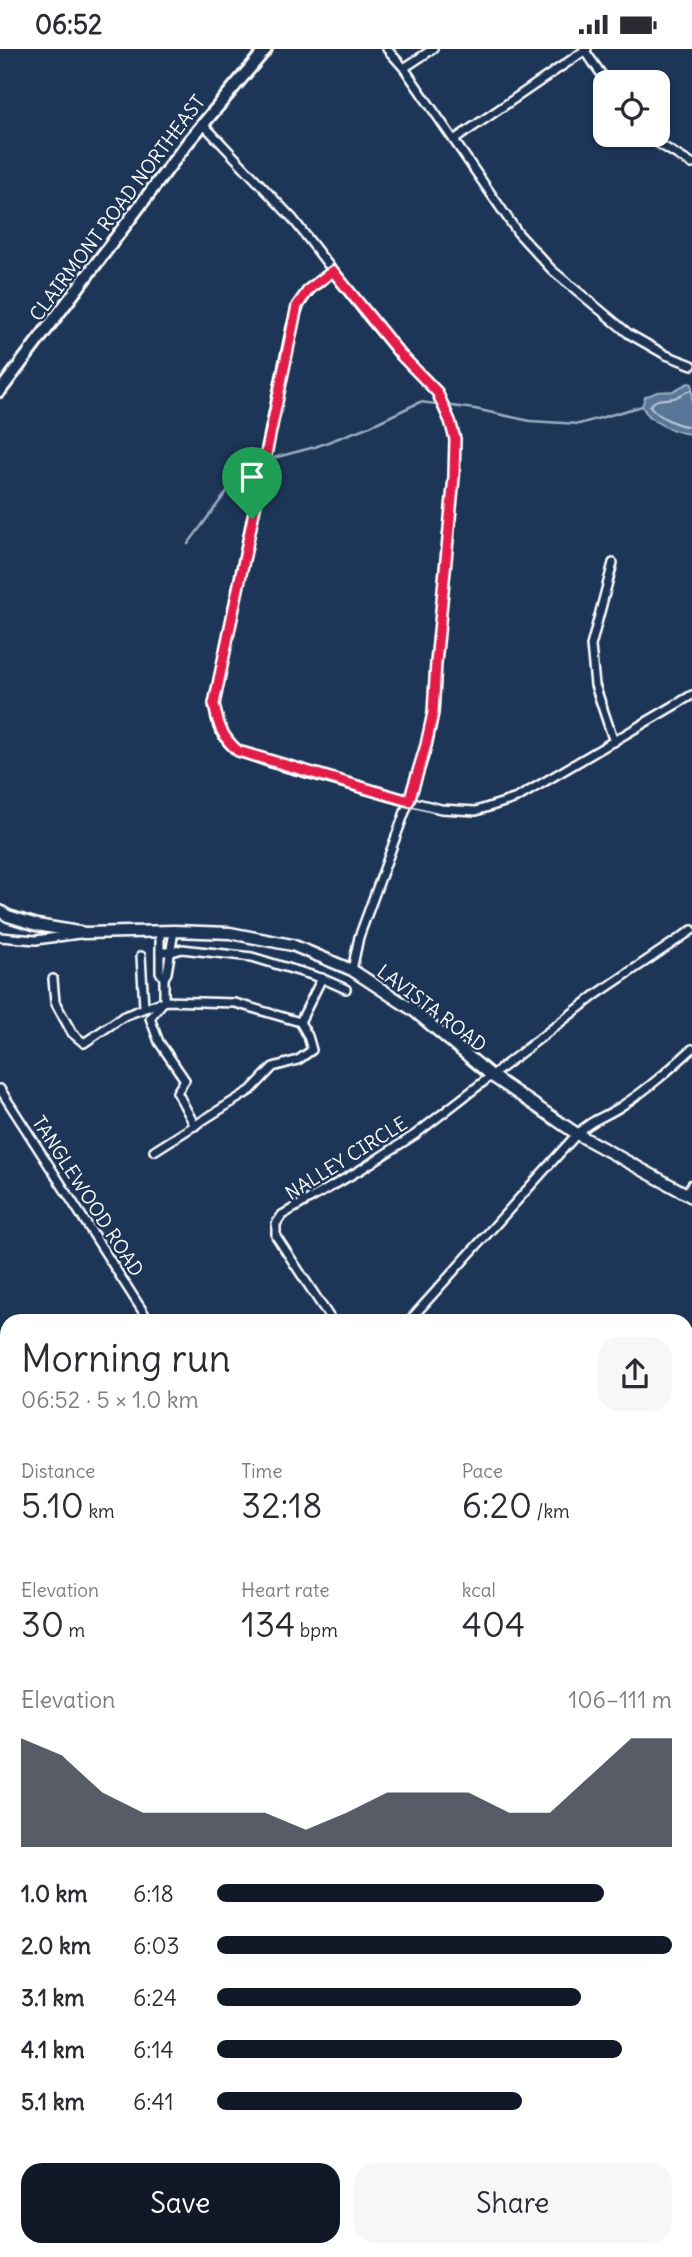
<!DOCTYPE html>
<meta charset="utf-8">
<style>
body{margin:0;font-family:Delius,sans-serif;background:#f7f7f7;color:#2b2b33;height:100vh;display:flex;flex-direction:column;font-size:26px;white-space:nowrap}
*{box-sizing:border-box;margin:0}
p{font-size:23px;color:#7c7c81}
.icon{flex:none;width:38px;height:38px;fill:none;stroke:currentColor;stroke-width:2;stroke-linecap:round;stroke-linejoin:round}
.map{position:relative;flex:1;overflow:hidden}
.panel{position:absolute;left:0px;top:1265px;width:693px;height:943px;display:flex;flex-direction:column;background:#fff;border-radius:21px 21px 0 0;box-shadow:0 2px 5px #0004}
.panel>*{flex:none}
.fabs{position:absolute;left:593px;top:21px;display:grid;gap:14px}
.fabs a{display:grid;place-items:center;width:77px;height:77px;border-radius:14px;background:#fff;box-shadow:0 2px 5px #0004;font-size:35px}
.pin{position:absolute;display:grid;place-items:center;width:60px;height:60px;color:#fff;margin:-72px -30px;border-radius:50% 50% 50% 0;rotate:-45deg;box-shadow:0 0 7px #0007}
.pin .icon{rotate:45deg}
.round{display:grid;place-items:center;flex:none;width:74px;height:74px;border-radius:21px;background:#f7f7f7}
.overview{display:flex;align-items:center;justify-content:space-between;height:119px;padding:0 21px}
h1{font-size:38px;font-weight:600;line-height:52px}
.metrics{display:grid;grid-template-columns:repeat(3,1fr);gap:10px;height:119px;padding:7px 21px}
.metrics div{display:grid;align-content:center}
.metrics b{font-size:35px;font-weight:600}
.metrics small{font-size:19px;font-weight:400}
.metrics p{font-size:19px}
.chart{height:196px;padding:14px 21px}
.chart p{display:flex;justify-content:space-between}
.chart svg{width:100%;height:126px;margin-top:7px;fill:#111827;opacity:.7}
.button{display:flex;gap:14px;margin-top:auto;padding:14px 21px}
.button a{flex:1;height:80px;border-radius:21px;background:#111827;color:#fff;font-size:28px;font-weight:600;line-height:80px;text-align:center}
.button a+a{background:#f7f7f7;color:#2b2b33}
ul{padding:0 21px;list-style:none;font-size:23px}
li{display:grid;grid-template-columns:112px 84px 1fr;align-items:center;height:52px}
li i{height:18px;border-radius:9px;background:#111827}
.status{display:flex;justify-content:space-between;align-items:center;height:49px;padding:0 35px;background:#fff;direction:ltr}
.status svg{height:19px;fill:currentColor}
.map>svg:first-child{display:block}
</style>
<div class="status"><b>06:52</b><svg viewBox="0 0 49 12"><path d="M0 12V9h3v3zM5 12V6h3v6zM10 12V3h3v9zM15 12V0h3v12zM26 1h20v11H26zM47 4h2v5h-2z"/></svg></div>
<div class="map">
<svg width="692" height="2208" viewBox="0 0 692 2208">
<rect width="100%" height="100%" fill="#1d3557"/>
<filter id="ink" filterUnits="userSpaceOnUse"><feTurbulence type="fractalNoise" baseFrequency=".0143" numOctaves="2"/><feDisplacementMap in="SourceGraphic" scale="14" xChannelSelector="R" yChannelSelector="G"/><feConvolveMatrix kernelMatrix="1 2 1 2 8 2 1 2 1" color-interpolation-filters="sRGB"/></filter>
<g filter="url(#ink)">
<!-- water -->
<path fill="#597699" stroke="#9badc2" stroke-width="2" d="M688 334 692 335V385C675 384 649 373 642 357L645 348 657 343 673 342Z"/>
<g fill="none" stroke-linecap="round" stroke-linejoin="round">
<!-- shore -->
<path stroke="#bdc8d6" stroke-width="2" d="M692 341C685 343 680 347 674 349 663 351 657 348 650 357 658 368 678 377 692 378"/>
<!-- stream -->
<path stroke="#9badc2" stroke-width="2.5" d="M188 495 228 441 262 412 315 398 370 377 420 353 475 360 530 372 579 375 642 357"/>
<!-- minor casing -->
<g stroke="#fff" stroke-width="12">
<g id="minor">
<path d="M387 0 404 19 518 184 552 221 629 285 666 306 692 316"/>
<path d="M585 2 607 33"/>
<path d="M404 19 433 0"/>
<path d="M203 75 293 170 369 269 400 305 437 343 450 372 455 390 454 428 436 614 433 664 427 696 409 752 359 888 352 921"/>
<path d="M650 86 656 93 692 115"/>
<path d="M454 91 587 0"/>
<path d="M333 222C308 241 300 247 291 279L214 655 218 678 228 693 238 702 274 715 409 752 441 760 476 762 517 749 692 646"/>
<path d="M613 514 591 597 595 636 614 693"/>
<path d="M160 882V923L164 929V952L150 969 159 993 185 1031 177 1043 195 1077"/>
<path d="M0 888 36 891 79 885"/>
<path d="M160 903H172L182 900 252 908 321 929 346 940"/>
<path d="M141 907 144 958"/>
<path d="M164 929 167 924 174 882"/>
<path d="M53 930 55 953 72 984 84 994 124 967 164 952 235 954 300 973 308 987 312 1001 298 1011 273 1018 251 1041 154 1102"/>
<path d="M300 973 322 929"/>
<path d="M0 1040 149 1272"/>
<path d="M686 1145 692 1135"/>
<path d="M332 1272 276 1187V1175L282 1166 360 1121 416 1085 597 945 692 881"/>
<path d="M409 1272 577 1085C593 1069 606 1068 623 1056 648 1040 670 1020 692 1000"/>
<path d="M0 1335 7 1346"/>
<path d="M0 1593 7 1606"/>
<path d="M686 1689 692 1685"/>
<path d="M0 1714 7 1707"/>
<path d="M686 1819 692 1828"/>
<path d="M0 1914 7 1910"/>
<path d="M0 1955 7 1966"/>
<path d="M154 2202 157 2208"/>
<path d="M344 2202 348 2208"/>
<path d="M431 2208 440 2202"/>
</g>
</g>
<!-- secondary casing -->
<g stroke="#fff" stroke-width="15">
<path id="secondary" d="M0 862 8 867 37 876 84 884 174 882 230 884 292 896 352 921 413 961 492 1027 577 1085 692 1148"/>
</g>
<!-- primary casing -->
<g stroke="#fff" stroke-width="16">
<path id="primary" d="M0 342 188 93 266 0"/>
</g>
<!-- minor -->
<use href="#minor" stroke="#1d3557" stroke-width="7"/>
<!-- secondary -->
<use href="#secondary" stroke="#1d3557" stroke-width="10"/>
<!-- primary -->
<use href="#primary" stroke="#1d3557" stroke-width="10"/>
</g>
</g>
<g fill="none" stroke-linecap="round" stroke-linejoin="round" filter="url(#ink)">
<!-- route casing -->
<g stroke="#fff" stroke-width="14">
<path id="route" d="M333 222 400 305 437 343 450 372 455 390 454 428 436 614 433 664 426 696 409 752 238 702C222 688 218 676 214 655L297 257 309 240Z"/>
</g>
<!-- route -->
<use href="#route" stroke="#e11d48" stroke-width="9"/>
</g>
<g text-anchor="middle" stroke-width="5" stroke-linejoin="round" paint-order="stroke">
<!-- street labels -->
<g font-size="19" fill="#fff" stroke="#1d3557">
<text transform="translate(117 159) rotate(-53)" y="7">CLAIRMONT ROAD NORTHEAST</text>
<text transform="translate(432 959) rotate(37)" y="7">LAVISTA ROAD</text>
<text transform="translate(346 1109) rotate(-32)" y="7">NALLEY CIRCLE</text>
<text transform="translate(88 1147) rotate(57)" y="7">TANGLEWOOD ROAD</text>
</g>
</g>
</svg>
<div class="fabs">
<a><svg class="icon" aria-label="locate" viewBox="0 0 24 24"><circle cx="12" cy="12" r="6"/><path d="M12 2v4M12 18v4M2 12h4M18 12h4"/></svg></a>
</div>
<div class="pin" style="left:252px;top:470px;background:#1e9e55"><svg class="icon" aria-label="arrive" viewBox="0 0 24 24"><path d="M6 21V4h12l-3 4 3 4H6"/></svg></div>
<section class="panel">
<div class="overview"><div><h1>Morning run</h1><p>06:52 · 5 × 1.0 km</p></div><a class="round"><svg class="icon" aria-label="share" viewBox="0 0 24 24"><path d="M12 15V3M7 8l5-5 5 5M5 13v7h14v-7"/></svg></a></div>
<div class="metrics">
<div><p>Distance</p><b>5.10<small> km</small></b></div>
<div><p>Time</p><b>32:18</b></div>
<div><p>Pace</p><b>6:20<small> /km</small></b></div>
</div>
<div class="metrics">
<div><p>Elevation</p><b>30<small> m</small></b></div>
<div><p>Heart rate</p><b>134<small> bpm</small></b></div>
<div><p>kcal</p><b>404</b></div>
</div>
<div class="chart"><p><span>Elevation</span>106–111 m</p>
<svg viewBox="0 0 160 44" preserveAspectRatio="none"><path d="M0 44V6L10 12L20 25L30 32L40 32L50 32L60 32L70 38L80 32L90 25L100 25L110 25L120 32L130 32L140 19L150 6L160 6V44z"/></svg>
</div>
<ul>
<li><b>1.0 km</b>6:18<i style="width:85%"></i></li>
<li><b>2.0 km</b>6:03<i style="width:100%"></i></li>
<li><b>3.1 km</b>6:24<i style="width:80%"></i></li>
<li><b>4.1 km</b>6:14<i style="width:89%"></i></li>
<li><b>5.1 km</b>6:41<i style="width:67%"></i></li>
</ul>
<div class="button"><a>Save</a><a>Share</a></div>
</section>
</div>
